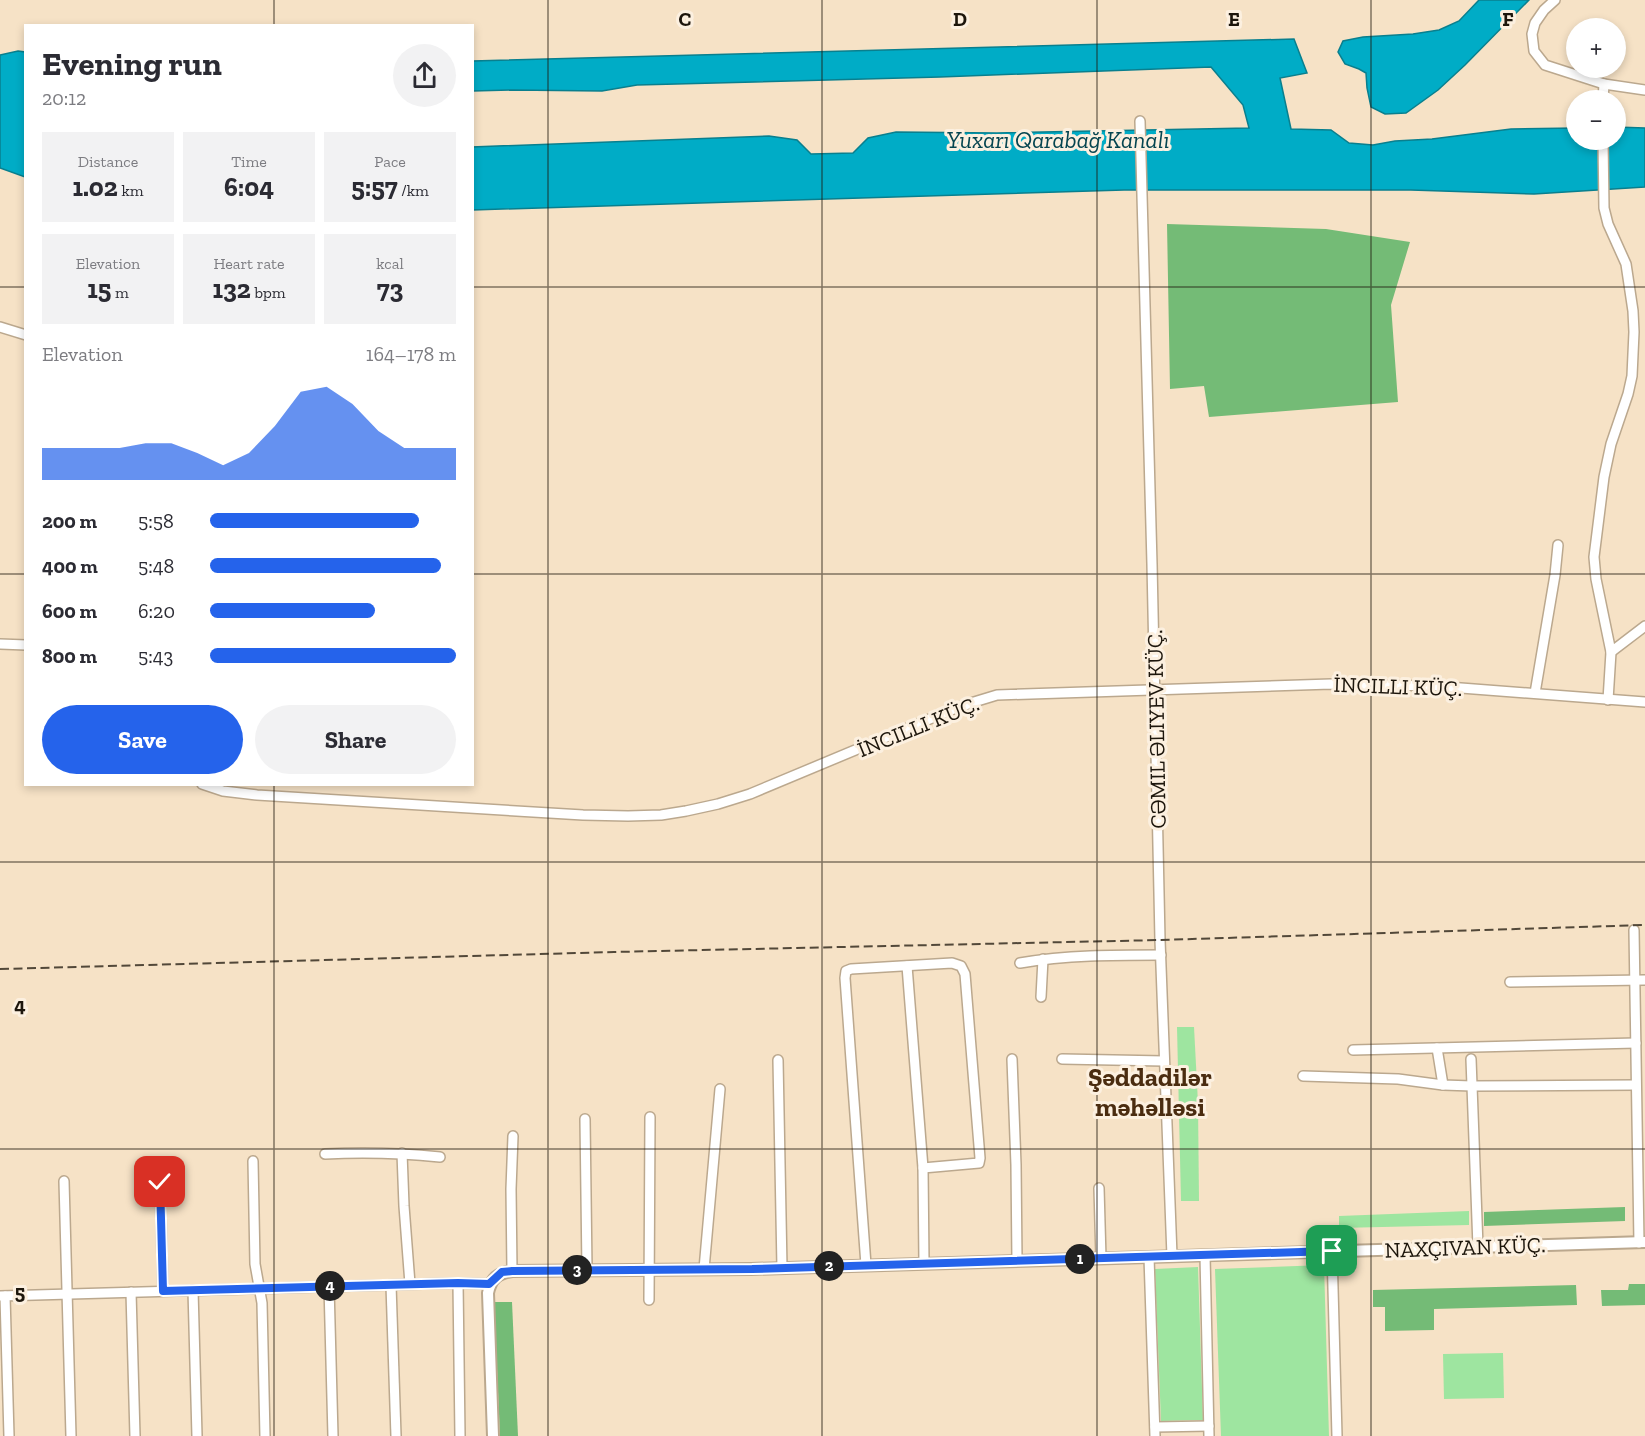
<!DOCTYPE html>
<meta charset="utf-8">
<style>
body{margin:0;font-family:"Zilla Slab",serif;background:#f2f2f3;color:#2b2b33;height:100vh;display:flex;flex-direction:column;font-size:22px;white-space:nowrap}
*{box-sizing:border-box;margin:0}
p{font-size:20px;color:#7c7c81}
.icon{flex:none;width:33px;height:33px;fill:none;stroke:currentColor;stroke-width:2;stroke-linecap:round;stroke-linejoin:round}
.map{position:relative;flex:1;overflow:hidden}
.details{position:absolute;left:24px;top:24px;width:450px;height:762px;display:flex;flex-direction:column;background:#fff;border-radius:0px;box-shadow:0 3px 9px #0003}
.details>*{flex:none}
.controls{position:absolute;left:1566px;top:18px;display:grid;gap:12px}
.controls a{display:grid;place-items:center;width:60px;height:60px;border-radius:50%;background:#fff;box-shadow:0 3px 9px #0003;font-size:30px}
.pin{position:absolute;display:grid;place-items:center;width:51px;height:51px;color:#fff;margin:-26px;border-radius:12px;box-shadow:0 3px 9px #0006}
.km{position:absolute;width:30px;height:30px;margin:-15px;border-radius:50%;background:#222;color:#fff;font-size:16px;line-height:30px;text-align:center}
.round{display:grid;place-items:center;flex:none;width:63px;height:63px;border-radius:32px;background:#f2f2f3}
.headline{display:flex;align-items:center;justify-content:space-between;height:102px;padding:0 18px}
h1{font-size:33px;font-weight:700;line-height:45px}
.figures{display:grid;grid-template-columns:repeat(3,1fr);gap:9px;height:102px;padding:6px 18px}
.figures div{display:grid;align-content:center;border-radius:0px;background:#f2f2f3;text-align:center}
.figures b{font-size:26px;font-weight:700}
.figures small{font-size:16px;font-weight:400}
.figures p{font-size:16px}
.chart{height:168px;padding:12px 18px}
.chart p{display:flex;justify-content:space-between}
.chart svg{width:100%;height:108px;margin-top:6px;fill:#2563eb;opacity:.7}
.action{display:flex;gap:12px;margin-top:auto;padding:12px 18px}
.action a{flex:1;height:69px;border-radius:36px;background:#2563eb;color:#fff;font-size:24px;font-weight:700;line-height:69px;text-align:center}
.action a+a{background:#f2f2f3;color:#2b2b33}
ul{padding:0 18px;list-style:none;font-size:20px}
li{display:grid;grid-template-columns:96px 72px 1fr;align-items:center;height:45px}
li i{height:15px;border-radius:8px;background:#2563eb}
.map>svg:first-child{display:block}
</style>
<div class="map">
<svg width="1645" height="1436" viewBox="0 0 1645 1436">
<rect width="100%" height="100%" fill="#f6e2c6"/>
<!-- green -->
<g fill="#9ee5a0">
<path d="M1177 1027H1194L1198 1103 1199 1201H1181Z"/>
<path d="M1469 1211V1225L1339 1228V1216Z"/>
<path d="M1324 1265 1329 1436H1221L1215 1269Z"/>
<path d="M1198 1267 1203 1420 1161 1421 1155 1269Z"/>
<path d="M1503 1353 1504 1398 1444 1399 1443 1354Z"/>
</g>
<!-- forest -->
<g fill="#74bb76">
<path d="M1167 224 1326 229 1410 242 1391 305 1398 402 1209 417 1204 386 1170 389Z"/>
<path d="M1625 1207V1221L1484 1226V1212Z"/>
<path d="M1629 1284H1645V1305L1602 1306 1601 1290H1628Z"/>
<path d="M1576 1285 1577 1305 1434 1309V1330L1385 1331V1307H1373V1290Z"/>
<path d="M494 1302H512L518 1436H500Z"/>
</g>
<!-- water -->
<g fill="#00acc6" stroke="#097f8e" stroke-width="1.5">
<path d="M1479 0H1529L1465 65 1438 90 1406 113 1385 114 1371 107 1367 88 1366 73 1359 69 1345 64 1338 52 1343 41 1363 37 1413 34 1439 30 1459 21Z"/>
<path d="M1294 39 1307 73 1280 78 1291 129 1331 130 1349 143 1373 145 1395 141 1432 139 1511 129 1576 128V140H1616V127L1645 128V187L1534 194 1411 190H1124L473 210 472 147 769 136 797 140 811 154 853 153 868 138 896 132 997 133 1249 128 1243 105 1211 67 940 77 637 85 602 91 513 90 473 91V61Z"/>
<path d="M18 51 25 52V177L0 168V55Z"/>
</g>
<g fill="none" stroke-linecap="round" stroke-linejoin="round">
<!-- minor casing -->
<g stroke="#bba88e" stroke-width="12">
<g id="minor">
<path d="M1555 0 1544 10 1535 23 1532 34 1534 51 1545 65 1604 84 1645 90"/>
<path d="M1603 100 1604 84"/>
<path d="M1140 121 1152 564 1160 940 1172 1256"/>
<path d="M1603 140 1604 208 1608 224 1626 264 1633 311 1634 332 1632 376 1628 394 1611 444 1604 477 1594 557 1596 579 1611 652 1608 700"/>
<path d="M0 327 26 335"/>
<path d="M0 644 26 645"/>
<path d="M1611 652 1645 626"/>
<path d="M1535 693 1555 575 1558 545"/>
<path d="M202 784 223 791 257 795 583 815 628 816 661 815 686 811 718 804 750 794 951 710 974 702 997 695 1331 684 1435 686 1645 702"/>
<path d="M1634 930 1639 1243"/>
<path d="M1020 963C1067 955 1113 955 1161 955"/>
<path d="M907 966 923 1168 924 1263"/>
<path d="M1510 982 1645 980"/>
<path d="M1041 997 1043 959"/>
<path d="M1437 1048 1443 1085"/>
<path d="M1353 1050 1636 1043"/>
<path d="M1012 1059 1016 1165 1017 1261"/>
<path d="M1062 1059 1164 1061"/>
<path d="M1471 1059 1478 1247"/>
<path d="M778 1060 782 1268"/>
<path d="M1303 1076 1398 1079 1443 1085 1472 1086 1635 1085"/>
<path d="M585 1119 587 1270"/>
<path d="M402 1153 404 1206 410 1284"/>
<path d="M325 1154C364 1152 401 1153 440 1157"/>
<path d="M253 1161 255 1264 262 1303 265 1436"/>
<path d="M64 1181 71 1436"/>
<path d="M160 1182 163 1291"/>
<path d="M1099 1188 1101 1259"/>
<path d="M1332 1251 1337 1436"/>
<path d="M1205 1255 1209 1436"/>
<path d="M1149 1257 1155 1436"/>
<path d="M866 1265 845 978 846 971 851 969 952 963 961 966 965 974 980 1158 979 1163 923 1168"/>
<path d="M704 1269 720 1089"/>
<path d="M512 1271 511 1189 513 1136"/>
<path d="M458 1283 460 1436"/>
<path d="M391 1285 396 1436"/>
<path d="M329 1286 333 1436"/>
<path d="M193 1290 197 1436"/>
<path d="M131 1292 135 1436"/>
<path d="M0 1296 458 1283 489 1284"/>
<path d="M5 1296 9 1436"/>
<path d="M649 1300 650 1117"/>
<path d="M1155 1427 1209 1426"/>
</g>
</g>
<!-- tertiary casing -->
<g stroke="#bba88e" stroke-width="14">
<path id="tertiary" d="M493 1436 488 1293C491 1278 498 1273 512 1271L751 1269 1645 1242"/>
</g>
<!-- minor -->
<use href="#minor" stroke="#fff" stroke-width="9"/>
<!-- tertiary -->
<use href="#tertiary" stroke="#fff" stroke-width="10"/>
<!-- rail -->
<path stroke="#524839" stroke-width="2" stroke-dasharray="9 4.5" stroke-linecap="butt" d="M0 969 614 952 1160 940 1645 925"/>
</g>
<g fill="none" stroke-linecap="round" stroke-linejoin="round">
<!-- route casing -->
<g stroke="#fff" stroke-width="12">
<path id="route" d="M160 1182 163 1291 458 1283 489 1284 502 1272 512 1271 752 1269 1332 1251"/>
</g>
<!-- route -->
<use href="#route" stroke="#2563eb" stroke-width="8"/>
</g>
<!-- grid -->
<path fill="none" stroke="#1d160c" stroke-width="1.5" stroke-opacity="0.55" d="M274 0V26M548 0V1436M822 0V1436M1097 0V1436M1371 0V1436M0 287H26M472 287H1645M0 574H26M472 574H1645M274 784V1436M0 862H1645M0 1149H1645"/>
<g text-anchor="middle" stroke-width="6" stroke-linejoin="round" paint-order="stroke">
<!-- street labels -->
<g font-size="22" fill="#1d160c" stroke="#fcf0e0">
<text transform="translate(1398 686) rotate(2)" y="8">İNCILLI KÜÇ.</text>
<text transform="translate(918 726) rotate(-22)" y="8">İNCILLI KÜÇ.</text>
<text transform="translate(1156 729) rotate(-91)" y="8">CƏMIL ƏLIYEV KÜÇ.</text>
<text transform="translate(1465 1247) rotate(-2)" y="8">NAXÇIVAN KÜÇ.</text>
</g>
<!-- water labels -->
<g font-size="24" font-style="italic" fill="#064550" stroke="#fcf0e0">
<text x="1058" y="148">Yuxarı Qarabağ Kanalı</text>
</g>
<!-- quarter labels -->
<g font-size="26" font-weight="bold" fill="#4a2c10" stroke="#fcf0e0">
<text x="1150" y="1086">Şəddadilər<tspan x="1150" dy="30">məhəlləsi</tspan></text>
</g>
</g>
<g font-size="20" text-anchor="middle" font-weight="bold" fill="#1d160c" stroke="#fcf0e0" stroke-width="6" stroke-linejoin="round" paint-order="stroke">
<text x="685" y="26">C</text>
<text x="960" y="26">D</text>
<text x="1234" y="26">E</text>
<text x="1508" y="26">F</text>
<text x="20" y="1012">4</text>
<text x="20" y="1299">5</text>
</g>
</svg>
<div class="controls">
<a>+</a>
<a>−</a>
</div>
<div class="pin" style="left:1332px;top:1251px;background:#1e9e55"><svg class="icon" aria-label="arrive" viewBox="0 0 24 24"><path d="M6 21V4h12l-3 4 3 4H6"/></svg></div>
<div class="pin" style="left:160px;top:1182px;background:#d93025"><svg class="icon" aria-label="check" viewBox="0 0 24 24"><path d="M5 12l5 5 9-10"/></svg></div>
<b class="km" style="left:1080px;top:1259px">1</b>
<b class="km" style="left:829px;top:1266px">2</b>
<b class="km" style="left:577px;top:1270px">3</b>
<b class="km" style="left:330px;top:1286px">4</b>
<section class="details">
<div class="headline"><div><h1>Evening run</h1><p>20:12</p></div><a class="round"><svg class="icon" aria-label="share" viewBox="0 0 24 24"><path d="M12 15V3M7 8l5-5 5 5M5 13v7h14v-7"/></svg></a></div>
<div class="figures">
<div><p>Distance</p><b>1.02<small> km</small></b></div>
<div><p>Time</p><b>6:04</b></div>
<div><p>Pace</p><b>5:57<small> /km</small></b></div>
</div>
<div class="figures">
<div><p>Elevation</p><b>15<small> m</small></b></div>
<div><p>Heart rate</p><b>132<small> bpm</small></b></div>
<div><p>kcal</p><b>73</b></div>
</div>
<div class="chart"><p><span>Elevation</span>164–178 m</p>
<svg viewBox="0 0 160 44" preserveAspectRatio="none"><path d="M0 44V31L10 31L20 31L30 31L40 29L50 29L60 33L70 38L80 33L90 22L100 8L110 6L120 13L130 24L140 31L150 31L160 31V44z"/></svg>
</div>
<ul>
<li><b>200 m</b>5:58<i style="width:85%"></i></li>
<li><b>400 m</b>5:48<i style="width:94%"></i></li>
<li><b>600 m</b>6:20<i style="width:67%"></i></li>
<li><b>800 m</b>5:43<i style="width:100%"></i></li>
</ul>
<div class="action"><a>Save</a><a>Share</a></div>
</section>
</div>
